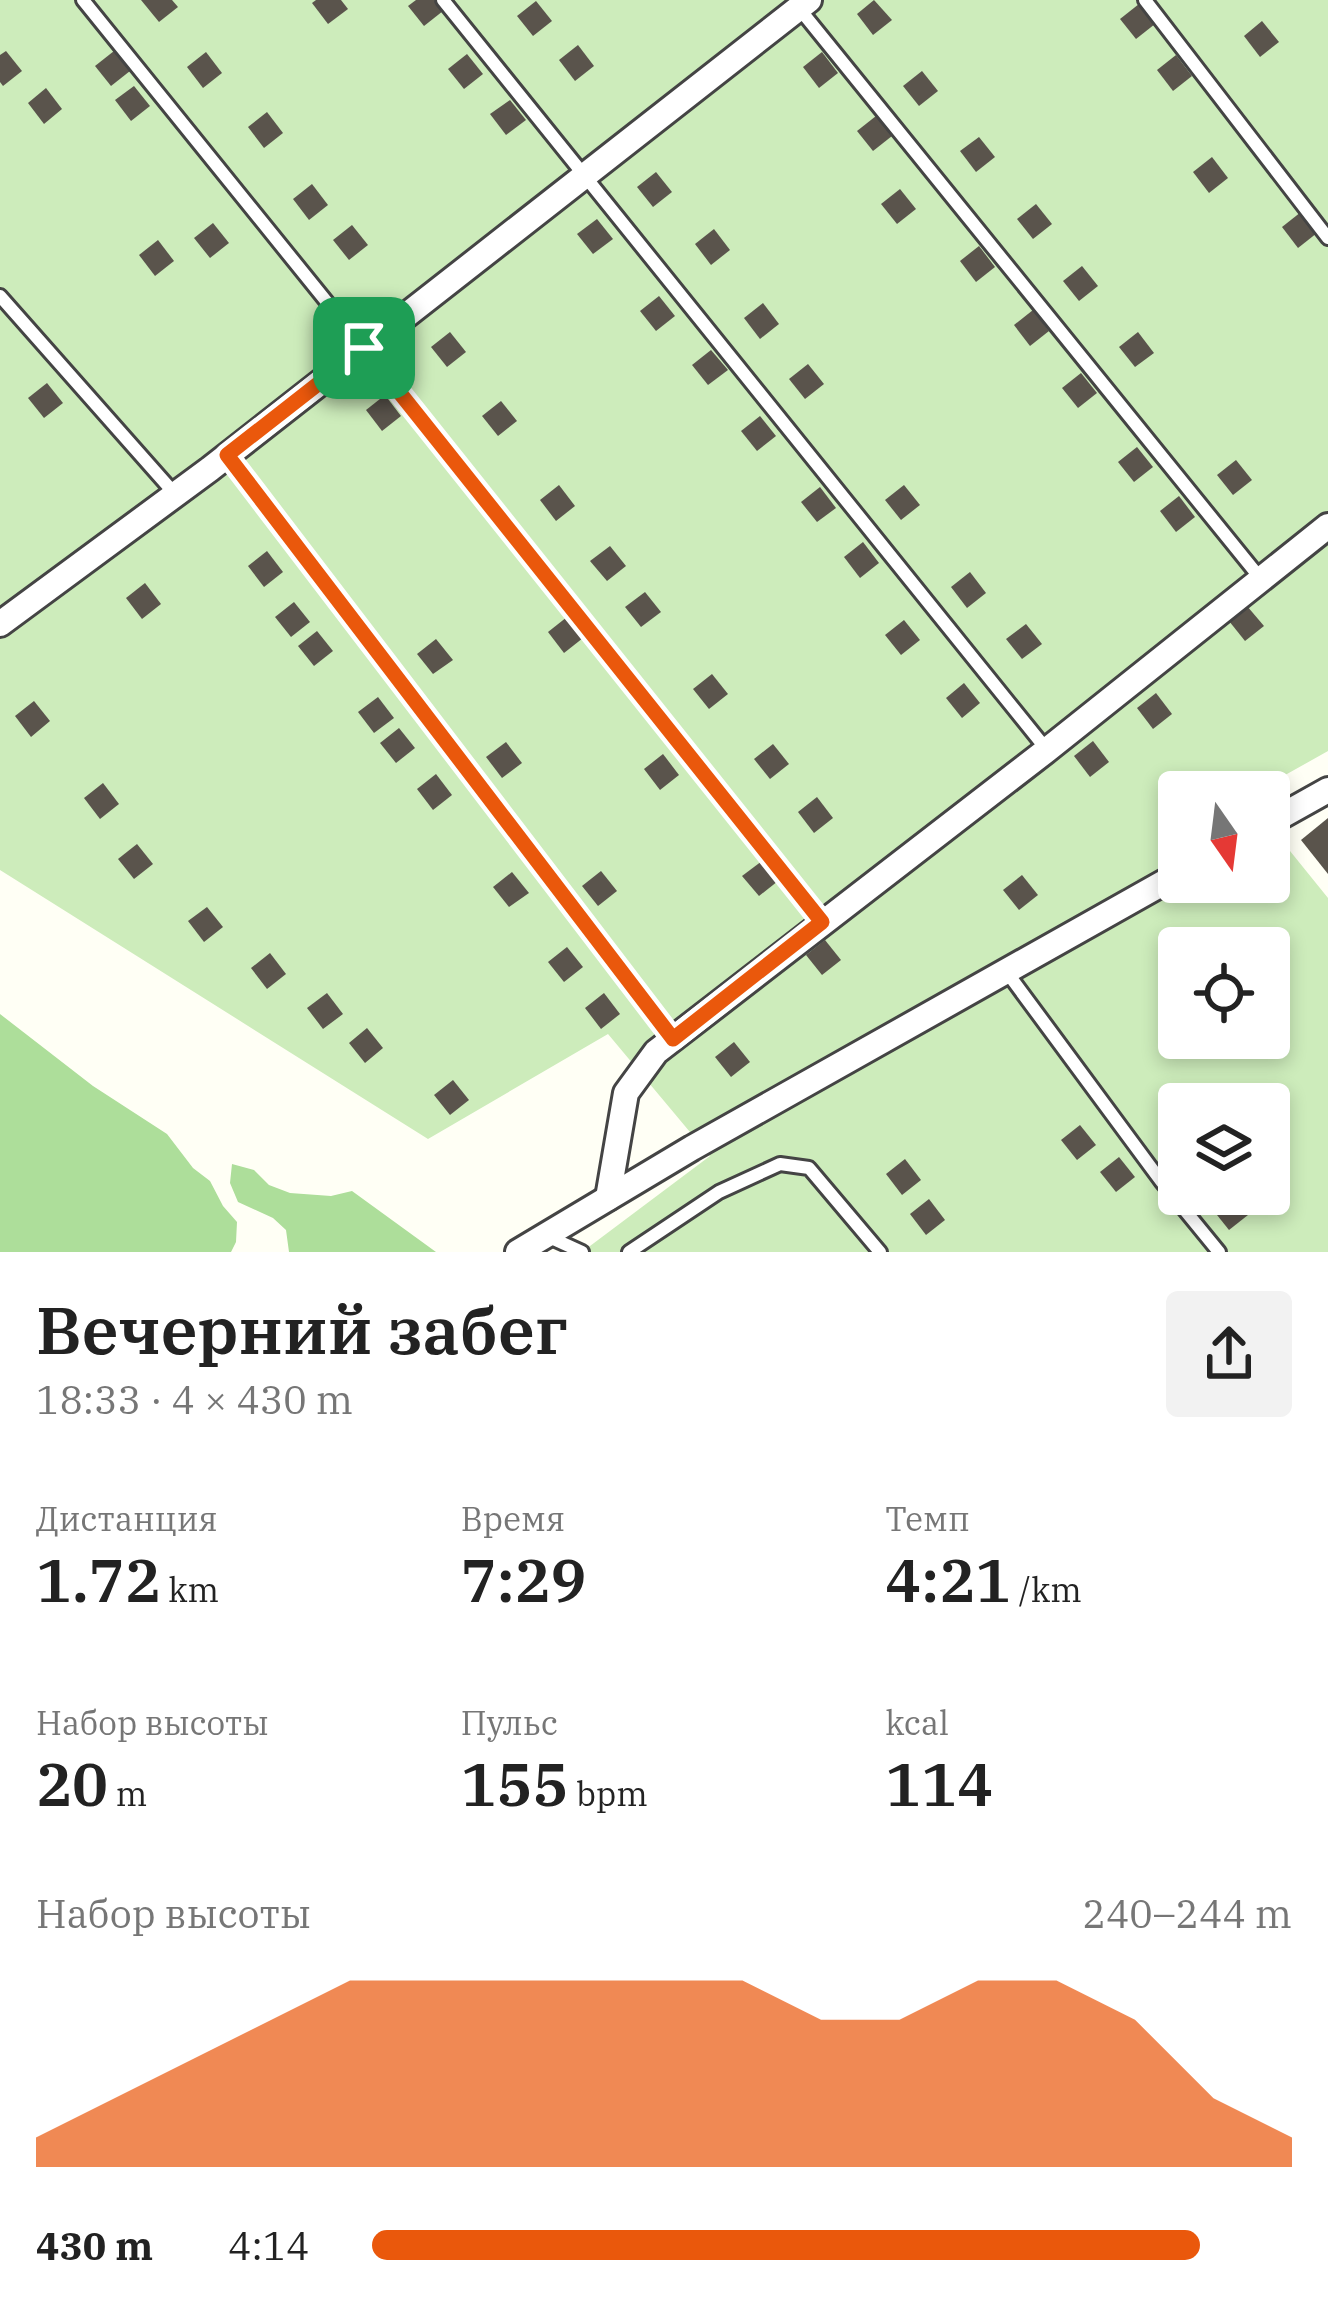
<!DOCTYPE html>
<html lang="ru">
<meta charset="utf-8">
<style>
body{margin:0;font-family:"IBM Plex Serif",serif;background:#f2f2f2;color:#222;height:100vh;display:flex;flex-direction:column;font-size:45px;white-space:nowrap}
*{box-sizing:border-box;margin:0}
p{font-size:39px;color:#767676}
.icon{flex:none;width:66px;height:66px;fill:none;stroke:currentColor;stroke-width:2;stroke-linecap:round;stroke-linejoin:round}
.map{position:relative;height:1252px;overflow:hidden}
.side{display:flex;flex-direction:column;background:#fff;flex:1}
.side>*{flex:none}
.needle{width:78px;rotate:166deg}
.controls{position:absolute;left:1158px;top:771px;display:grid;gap:24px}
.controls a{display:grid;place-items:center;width:132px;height:132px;border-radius:12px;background:#fff;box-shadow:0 6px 18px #0003;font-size:60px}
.pin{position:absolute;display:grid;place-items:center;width:102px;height:102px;color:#fff;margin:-51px;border-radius:24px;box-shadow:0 6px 18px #0006}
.round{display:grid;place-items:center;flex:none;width:126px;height:126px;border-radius:12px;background:#f2f2f2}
.overview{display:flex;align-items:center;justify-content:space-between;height:204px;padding:0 36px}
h1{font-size:66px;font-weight:600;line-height:90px}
.stats{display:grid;grid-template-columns:repeat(3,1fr);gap:18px;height:204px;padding:12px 36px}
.stats div{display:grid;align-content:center}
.stats b{font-size:60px;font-weight:600}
.stats small{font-size:33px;font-weight:400}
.stats p{font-size:33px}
.chart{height:336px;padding:24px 36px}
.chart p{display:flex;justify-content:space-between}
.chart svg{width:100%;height:216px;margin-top:12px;fill:#ea580c;opacity:.7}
ul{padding:0 36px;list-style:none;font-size:39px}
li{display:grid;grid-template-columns:192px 144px 1fr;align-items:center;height:90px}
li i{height:30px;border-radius:15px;background:#ea580c}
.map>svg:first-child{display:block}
</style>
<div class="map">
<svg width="1328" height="1252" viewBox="0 0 1328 1252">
<rect width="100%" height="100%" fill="#fffff5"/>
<!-- green -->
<path fill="#cdecbb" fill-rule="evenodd" d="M0 0H1328V751L1255 792H1179V882H1269V825L1328 898V1252H582L710 1156 608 1034 428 1139 0 870ZM1179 948H1269V1038H1179ZM1179 1104H1269V1194H1179Z"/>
<!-- forest -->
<g fill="#adde9a">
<path d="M0 1014 93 1086 167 1134 193 1168 210 1181 223 1206 237 1222 236 1242 231 1252H0Z"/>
<path d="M232 1164 254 1170 269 1185 290 1193 331 1196 352 1191 436 1252H289L286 1230 273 1218 238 1202 230 1183Z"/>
</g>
<!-- building -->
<g fill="#5a544c">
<path d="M141 0H172L178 7 159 22Z"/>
<path d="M316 0H341L348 9 328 24 312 3Z"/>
<path d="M416 0H434L443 11 424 26 408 6Z"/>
<path d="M874 0 892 20 873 35 857 14Z"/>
<path d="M536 1 552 21 533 36 517 16Z"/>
<path d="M1139 4 1155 24 1136 39 1120 19Z"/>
<path d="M1262 21 1279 42 1260 57 1244 36Z"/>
<path d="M578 45 594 66 575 81 559 60Z"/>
<path d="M6 51 22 71 3 86 0 82V55Z"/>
<path d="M114 51 130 71 111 86 95 66Z"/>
<path d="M206 52 222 73 203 88 187 67Z"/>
<path d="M822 52 838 73 819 88 803 67Z"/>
<path d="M467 54 483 74 464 89 448 69Z"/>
<path d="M1176 55 1192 76 1173 91 1157 70Z"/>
<path d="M922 71 938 91 919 106 903 86Z"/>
<path d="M134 86 150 106 131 121 115 100Z"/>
<path d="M46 88 62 109 44 124 28 103Z"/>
<path d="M510 100 526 120 506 135 490 114Z"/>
<path d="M267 112 283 133 264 148 248 127Z"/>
<path d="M876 116 892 136 873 151 857 131Z"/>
<path d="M979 137 995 157 976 172 960 151Z"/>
<path d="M1212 157 1228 178 1209 193 1193 172Z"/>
<path d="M656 172 672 192 653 207 637 187Z"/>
<path d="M312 184 328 205 309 220 293 199Z"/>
<path d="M900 189 916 209 897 224 881 204Z"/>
<path d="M1036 204 1052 224 1033 239 1017 219Z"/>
<path d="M1301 212 1317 233 1298 248 1282 227Z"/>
<path d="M597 219 613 239 593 254 577 234Z"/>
<path d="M213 223 229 243 210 258 194 238Z"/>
<path d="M352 225 368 245 349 260 333 240Z"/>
<path d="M714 229 730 250 711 265 695 244Z"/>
<path d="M158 240 174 261 155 276 139 255Z"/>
<path d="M979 246 995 267 976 282 960 261Z"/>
<path d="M1082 266 1098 286 1079 301 1063 281Z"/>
<path d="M659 296 675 316 656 331 640 311Z"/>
<path d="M763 303 779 324 760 339 744 318Z"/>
<path d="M1033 310 1049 331 1030 346 1014 325Z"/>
<path d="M450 332 466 352 447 367 431 347Z"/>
<path d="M1138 332 1154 353 1135 367 1119 347Z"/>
<path d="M711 350 728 370 708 385 692 365Z"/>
<path d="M808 364 824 384 805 399 789 379Z"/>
<path d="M1081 373 1097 393 1078 408 1062 388Z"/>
<path d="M47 383 63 403 44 418 28 398Z"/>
<path d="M385 395 401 416 382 431 366 410Z"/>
<path d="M501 401 517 421 498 436 482 416Z"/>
<path d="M760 416 776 436 757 451 741 431Z"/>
<path d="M1137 447 1153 467 1134 482 1118 462Z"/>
<path d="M1236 460 1252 480 1233 495 1217 475Z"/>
<path d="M559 485 575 506 556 521 540 500Z"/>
<path d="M904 485 920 505 901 520 885 500Z"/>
<path d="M820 487 836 508 817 522 801 502Z"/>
<path d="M1179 496 1195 517 1176 532 1160 511Z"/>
<path d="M863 542 879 563 860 578 844 557Z"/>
<path d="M610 546 626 566 607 581 590 561Z"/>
<path d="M267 551 283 572 264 587 248 566Z"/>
<path d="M970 572 986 593 967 608 951 587Z"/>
<path d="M145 583 161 604 142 619 126 598Z"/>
<path d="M645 592 661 612 641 627 625 607Z"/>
<path d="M294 602 310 622 291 637 275 617Z"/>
<path d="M1247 606 1264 626 1245 641 1229 621Z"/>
<path d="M567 617 583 638 564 653 548 632Z"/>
<path d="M904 620 920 640 901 655 885 635Z"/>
<path d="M1026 624 1042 644 1022 659 1006 639Z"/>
<path d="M317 631 333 651 314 666 298 646Z"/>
<path d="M436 639 453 660 433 674 417 654Z"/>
<path d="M712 674 728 694 709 709 693 689Z"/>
<path d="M964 683 980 703 962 718 946 698Z"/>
<path d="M1156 693 1172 714 1153 729 1137 708Z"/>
<path d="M378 697 394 718 374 733 358 712Z"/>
<path d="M34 701 50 721 31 737 15 716Z"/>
<path d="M399 728 415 748 396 763 380 743Z"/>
<path d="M1093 741 1109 762 1090 777 1074 756Z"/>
<path d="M506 742 522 763 502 778 486 757Z"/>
<path d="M773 744 789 764 770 779 754 759Z"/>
<path d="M663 754 679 775 660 790 644 769Z"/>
<path d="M436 774 452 795 433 810 417 789Z"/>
<path d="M103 783 119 804 100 819 84 798Z"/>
<path d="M817 797 833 818 814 833 798 812Z"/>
<path d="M1328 818V874L1301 840Z"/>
<path d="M137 844 153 864 134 879 118 859Z"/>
<path d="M762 861 778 881 759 896 742 876Z"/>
<path d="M601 871 617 891 598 906 582 886Z"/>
<path d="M512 872 529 893 509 907 493 887Z"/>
<path d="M1022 875 1038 895 1019 910 1003 890Z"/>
<path d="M207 907 223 927 204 942 188 921Z"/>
<path d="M825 940 841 960 822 975 806 955Z"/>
<path d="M567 947 583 967 564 982 548 962Z"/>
<path d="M270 953 286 974 267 989 251 968Z"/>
<path d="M327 993 343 1014 323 1029 307 1008Z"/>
<path d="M604 993 620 1014 601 1029 585 1008Z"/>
<path d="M367 1028 383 1048 365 1063 349 1043Z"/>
<path d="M734 1042 750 1062 731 1077 715 1057Z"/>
<path d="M453 1080 469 1100 450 1115 434 1095Z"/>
<path d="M1179 1119V1152L1163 1132Z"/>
<path d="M1080 1125 1096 1145 1077 1160 1061 1140Z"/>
<path d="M1119 1157 1135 1177 1116 1192 1100 1172Z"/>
<path d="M905 1159 921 1180 902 1195 886 1174Z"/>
<path d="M1232 1195 1248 1215 1229 1230 1213 1210Z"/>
<path d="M929 1199 945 1220 926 1235 910 1214Z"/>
</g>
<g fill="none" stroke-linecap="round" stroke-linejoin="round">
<!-- service casing -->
<g stroke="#444" stroke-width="18">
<g id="service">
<path d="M83 0 364 348 822 922"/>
<path d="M443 0 1047 750"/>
<path d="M1145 0 1328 238"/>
<path d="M798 7 1261 579"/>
<path d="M0 296 175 494"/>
<path d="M227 455 673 1038"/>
<path d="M1006 971 1161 1181 1219 1252"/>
<path d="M547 1236 582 1252"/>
<path d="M629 1252 719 1192 780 1164 809 1168 880 1252"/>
</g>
</g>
<!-- minor casing -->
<g stroke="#444" stroke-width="30">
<g id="minor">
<path d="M0 624 210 469 809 0"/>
<path d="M1269 823 1328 790"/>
<path d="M608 1198 626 1093 656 1052 1047 750 1328 526"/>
<path d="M518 1252 692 1148 1179 874"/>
</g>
</g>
<!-- service -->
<use href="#service" stroke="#fff" stroke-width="12"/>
<!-- minor -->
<use href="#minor" stroke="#fff" stroke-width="24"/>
</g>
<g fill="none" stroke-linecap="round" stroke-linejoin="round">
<!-- route casing -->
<g stroke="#fff" stroke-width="24">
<path id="route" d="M364 348 822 922 673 1039 227 455Z"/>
</g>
<!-- route -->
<use href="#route" stroke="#ea580c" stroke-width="15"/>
</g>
</svg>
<div class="controls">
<a><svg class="needle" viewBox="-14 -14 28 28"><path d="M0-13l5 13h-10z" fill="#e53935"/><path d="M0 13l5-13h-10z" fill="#767676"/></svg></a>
<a><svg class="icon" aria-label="locate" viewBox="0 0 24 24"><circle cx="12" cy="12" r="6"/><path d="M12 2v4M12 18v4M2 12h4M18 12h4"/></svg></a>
<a><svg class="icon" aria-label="layers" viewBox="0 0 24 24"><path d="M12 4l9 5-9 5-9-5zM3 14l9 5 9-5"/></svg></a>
</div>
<div class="pin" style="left:364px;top:348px;background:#1e9e55"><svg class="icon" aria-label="arrive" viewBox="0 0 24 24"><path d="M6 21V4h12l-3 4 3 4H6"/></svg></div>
</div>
<section class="side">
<div class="overview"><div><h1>Вечерний забег</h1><p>18:33 · 4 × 430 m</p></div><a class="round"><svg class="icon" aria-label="share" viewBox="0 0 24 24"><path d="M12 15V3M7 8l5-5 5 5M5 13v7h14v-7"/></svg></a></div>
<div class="stats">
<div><p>Дистанция</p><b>1.72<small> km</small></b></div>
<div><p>Время</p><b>7:29</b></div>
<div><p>Темп</p><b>4:21<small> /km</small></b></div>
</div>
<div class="stats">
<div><p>Набор высоты</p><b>20<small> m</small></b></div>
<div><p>Пульс</p><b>155<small> bpm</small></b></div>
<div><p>kcal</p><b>114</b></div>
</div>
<div class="chart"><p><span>Набор высоты</span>240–244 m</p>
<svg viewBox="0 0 160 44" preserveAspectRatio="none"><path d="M0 44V38L10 30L20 22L30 14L40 6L50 6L60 6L70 6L80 6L90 6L100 14L110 14L120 6L130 6L140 14L150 30L160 38V44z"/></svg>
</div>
<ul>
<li><b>430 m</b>4:14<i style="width:90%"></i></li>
</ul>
</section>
